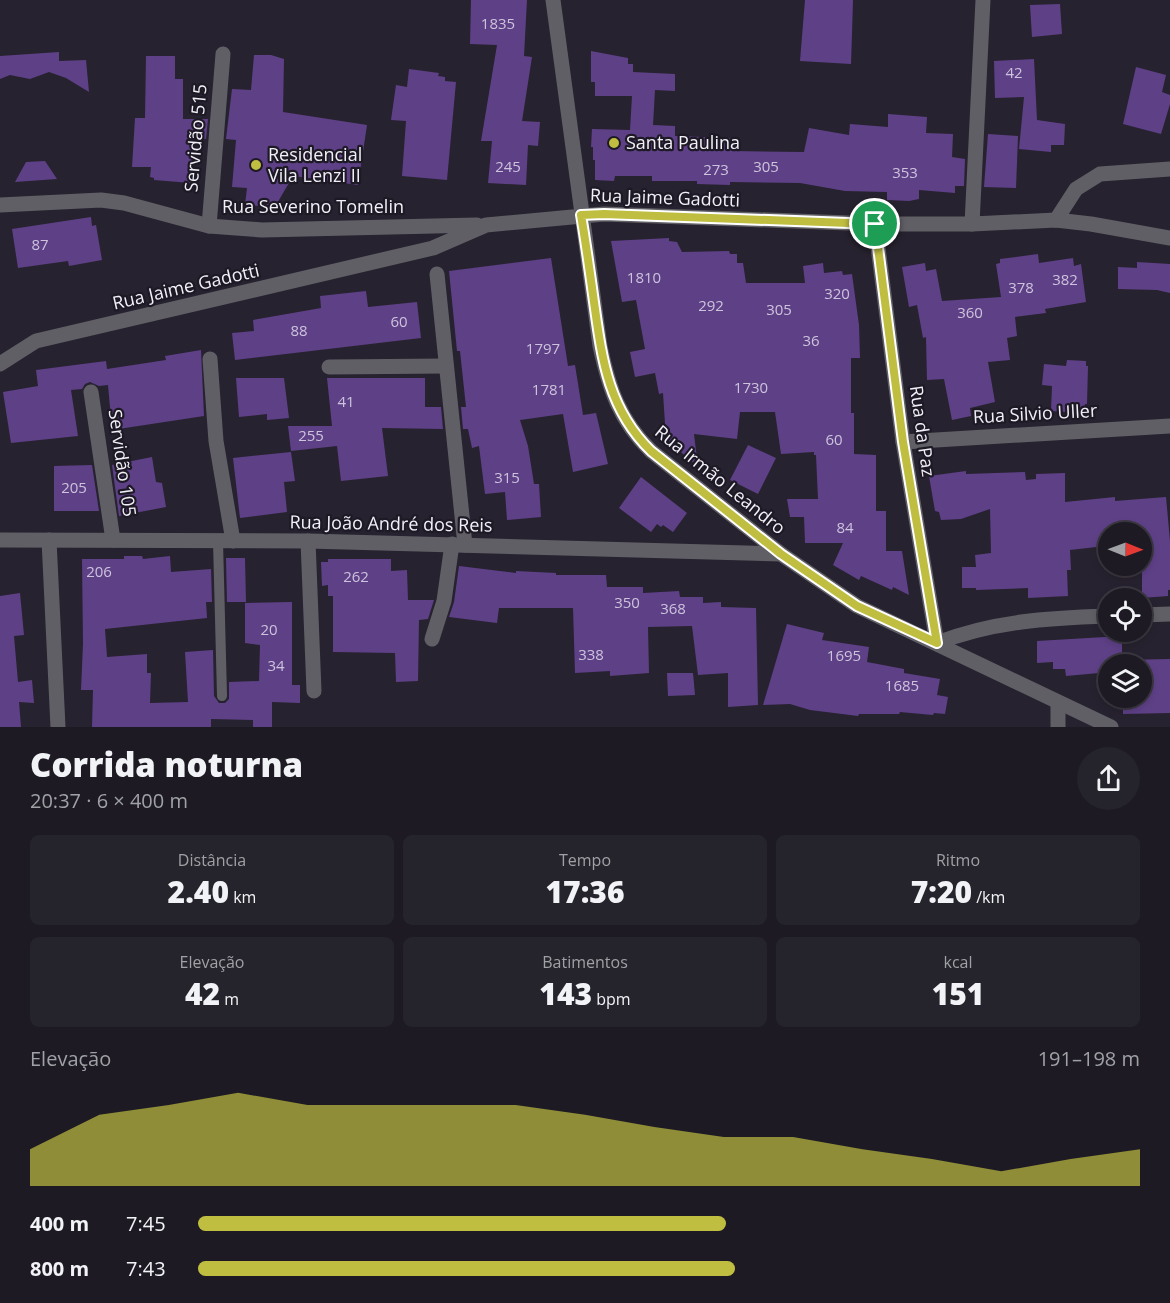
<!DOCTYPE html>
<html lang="pt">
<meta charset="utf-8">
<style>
body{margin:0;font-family:"Open Sans",sans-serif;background:#25232b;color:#f1f3f6;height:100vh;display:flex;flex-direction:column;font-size:22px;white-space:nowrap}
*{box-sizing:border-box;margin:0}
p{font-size:20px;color:#a0a1a6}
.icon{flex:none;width:33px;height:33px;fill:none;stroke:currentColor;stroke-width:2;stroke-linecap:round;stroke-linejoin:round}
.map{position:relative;height:727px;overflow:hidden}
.side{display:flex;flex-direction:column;background:#1d1a23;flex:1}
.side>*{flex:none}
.needle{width:39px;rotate:91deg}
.buttons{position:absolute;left:1098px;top:522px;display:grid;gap:12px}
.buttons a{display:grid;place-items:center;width:54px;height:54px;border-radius:50%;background:#1d1a23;box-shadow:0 3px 9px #0003,0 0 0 2px #3b3841;font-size:30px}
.pin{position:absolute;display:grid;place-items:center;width:51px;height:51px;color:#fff;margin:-26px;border:3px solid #fff;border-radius:50%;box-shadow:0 2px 6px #0007}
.round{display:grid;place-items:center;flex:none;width:63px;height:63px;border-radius:32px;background:#25232b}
.headline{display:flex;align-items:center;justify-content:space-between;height:102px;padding:0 30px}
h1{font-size:33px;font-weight:800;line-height:45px}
.metrics{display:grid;grid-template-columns:repeat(3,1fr);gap:9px;height:102px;padding:6px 30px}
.metrics div{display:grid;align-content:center;border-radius:9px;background:#25232b;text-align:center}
.metrics b{font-size:30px;font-weight:800}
.metrics small{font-size:16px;font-weight:400}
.metrics p{font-size:16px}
.chart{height:168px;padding:12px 30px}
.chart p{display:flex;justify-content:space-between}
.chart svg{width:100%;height:108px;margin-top:6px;fill:#c0be40;opacity:.7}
ul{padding:0 30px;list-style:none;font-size:20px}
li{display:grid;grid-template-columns:96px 72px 1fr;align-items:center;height:45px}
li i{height:15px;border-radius:8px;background:#c0be40}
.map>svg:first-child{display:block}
</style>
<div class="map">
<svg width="1170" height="727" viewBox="0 0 1170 727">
<rect width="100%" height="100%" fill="#27222f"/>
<!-- building -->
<g fill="#5e4087">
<path d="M471 0H527L524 56 532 57 522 121 540 122 538 146 528 145 526 185 488 183 492 141H481L497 45 470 44Z"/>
<path d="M805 0H853L851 64 800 61Z"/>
<path d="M1060 4 1062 34 1032 37 1030 5Z"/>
<path d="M591 51 628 58V64H633V72L675 74V91L655 90 653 125 675 126V136L732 138V151L804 152 809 128 849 135 850 124 888 127V114L927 117 926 133 953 134 952 157 965 159 964 186H955V193L919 190V199L909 201 887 200V192L845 191 800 183 730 182V185L697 184V181H652V176H615L614 181 595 180V160H593V147H591L592 129 630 130 632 96H595V82H591Z"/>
<path d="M59 52V61L86 60 89 92 66 78 49 72 30 79 10 75 0 79V56Z"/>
<path d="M254 55H271L284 59 283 112 367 125 358 185 293 176 279 200 278 207 245 205 247 188 232 187 236 140 226 139 232 89 251 90Z"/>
<path d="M146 56H175V79H183V119H208L206 139 195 138 191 183 154 180V178L150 177 151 167H132L135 118H145Z"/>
<path d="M1034 59 1037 120 1065 124 1064 145H1051V152L1019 149 1024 97 995 98 994 61Z"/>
<path d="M1136 67 1166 75 1162 92 1170 95V104L1161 134 1123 124Z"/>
<path d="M409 69 439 73 438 76 445 77V81L456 82 447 180 402 176 406 121 391 120 396 85 407 87Z"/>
<path d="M988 134 1018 136 1016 188 984 187Z"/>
<path d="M45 161 57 179 15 182 26 162Z"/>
<path d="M91 217 92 226 96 225 102 260 69 266 68 261 18 268 12 229Z"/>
<path d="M669 238V241L677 242 682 252 729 251 730 254H737V263H743L746 283H805L803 266 823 263 824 273 842 271 843 275 852 274 859 325 860 358H851V413H854V454L876 455V511H886V551H902L909 595 893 587 892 590 861 576 859 580 833 565 843 543H805L804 517H790L787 499H818L816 455H814V452L781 454 775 412H740L737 439 694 434 698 467 666 439 663 393 659 394 655 373 635 377 630 352 645 349 636 300 622 302 611 241Z"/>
<path d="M1038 254 1039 263 1073 258 1074 266 1081 264 1086 302 1045 309 1046 313 1015 317 1017 336 1007 338 1010 360 988 362 995 402 970 408 971 416 952 420 944 379 927 380 926 337 923 338 917 305 909 307 902 267 925 263 926 271 936 269 942 301 1001 297 996 264 1000 263V259Z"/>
<path d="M551 258 568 366 575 365 583 415 596 413 608 464 573 472 563 414 520 420 528 446 534 484H539L541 517 507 520 505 492 485 494 479 446 472 448 468 429H463L461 407H466L460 351H457L449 271Z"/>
<path d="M1137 262 1170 264V293L1157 290 1118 289V267L1137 268Z"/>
<path d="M366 291 368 307 417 302 421 338 235 360 232 333 254 331 253 320 321 308 320 296Z"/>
<path d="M201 350 204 416 112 430 108 385 99 386 90 382 85 384 82 389 71 390 78 436 11 443 3 392 38 386 36 370 106 361 107 369 166 360 165 356Z"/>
<path d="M1067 360 1086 361V366H1088L1087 404H1085L1084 413 1051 411 1052 386 1042 385 1044 364 1066 366Z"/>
<path d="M236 378H284L289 418 267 420V414L239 417Z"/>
<path d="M327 378H425V407H441L443 429 382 428 388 476 341 481 337 446 291 451 288 426H332Z"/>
<path d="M748 445 776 458 758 494 730 480Z"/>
<path d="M291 452 295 481 284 482 287 512 240 518 233 458Z"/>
<path d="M152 457 156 482 162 483 166 507 119 516 112 465Z"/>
<path d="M92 465 99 511H54V466Z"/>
<path d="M966 471V474L1025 472 1026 480 1036 479V474L1065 473V502L1115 497V501L1166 497 1170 541V590H1168V596L1142 598V532H1108V541H1105V546L1070 550 1071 570H1067L1068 596 1028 598V588L976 590V588H962V567H976L975 555 991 553 990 509 961 519 941 520 939 512 935 511 929 476Z"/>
<path d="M641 477 687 513 673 532 663 525 661 527 657 524 651 532 619 508Z"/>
<path d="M124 556H142L143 559 170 556 171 572 211 569 212 602H206L207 618 105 629 107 657 147 654V673H151L150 703 188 702 185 652 213 650 214 696 219 703H225L229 699V682L259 681 260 645 245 643V603L292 602V685H300V703L272 702V727H253V720L211 719V727H92L93 690H81L83 644 82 559H124Z"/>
<path d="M226 558H245L246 602H227Z"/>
<path d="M328 559H391V571L407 570 408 600H434L428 619 419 620 418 681 396 682 395 653 333 652V596H328V585L322 586 321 562H328Z"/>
<path d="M459 566 516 573V571L556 573V575H606L607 587H643V593L679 591 680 597H703V603L721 602V607L756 608 758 705 728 707V673L698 675 692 626 648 627 649 673 610 676V671L575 673 573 608H499L497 623 449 617 454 602Z"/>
<path d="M20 593 24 635 14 636 18 682 32 680 34 703 19 702 21 727H0V596Z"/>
<path d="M787 624 824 633 822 640 869 647 867 662 904 669V673L940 679 937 695 948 697 945 714 934 713 933 715 900 712 899 714H859L858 716 810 710 790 704 763 705Z"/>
<path d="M1122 636V660L1170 659V713L1123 714V698H1142V664H1108V677H1099V673L1066 676 1065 669H1053V662L1037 663V641Z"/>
<path d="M667 673H693L695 695 668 696Z"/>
</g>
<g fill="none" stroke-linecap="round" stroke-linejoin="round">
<!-- service -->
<path stroke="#615f66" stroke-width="10" d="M218 541 222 696"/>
<!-- minor -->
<g stroke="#615f66" stroke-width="15">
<path d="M0 205 101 200 124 203 209 226 262 230 477 225"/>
<path d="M1056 220 1076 189 1100 174 1170 169"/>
<path d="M875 224 903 442 937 643C993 621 1049 618 1108 616"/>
<path d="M972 224 983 0"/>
<path d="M209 226 223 54"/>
<path d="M437 274 465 545"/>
<path d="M210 359 216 441 233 541"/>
<path d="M0 364 36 341 433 248 486 225 604 214 875 224H972L1056 220 1091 224 1170 238"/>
<path d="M329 367 446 366"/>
<path d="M91 392 113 540"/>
<path d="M903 442 1170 426"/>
<path d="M0 540 308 541 781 554"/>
<path d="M49 540 58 727"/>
<path d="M308 541 314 691"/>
<path d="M1142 615 1170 614"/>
<path d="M432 639 444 601 452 544"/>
<path d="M1058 703V727"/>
</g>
<!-- tertiary -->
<path stroke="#615f66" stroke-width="15" d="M553 0 600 346C609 388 619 420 651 451L781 554 857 606 1111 727"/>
</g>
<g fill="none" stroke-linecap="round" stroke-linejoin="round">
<!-- route casing -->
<g stroke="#fff" stroke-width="12">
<path id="route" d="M604 214 875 224 903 442 937 643 857 606 781 554 651 451C608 409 602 359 594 302 590 273 586 244 581 215Z"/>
</g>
<!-- route -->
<use href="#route" stroke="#c0be40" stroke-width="8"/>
</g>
<!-- markers -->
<g fill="#c0be40" stroke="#1d1925" stroke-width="2">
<circle cx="614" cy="143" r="6"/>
<circle cx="256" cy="165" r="6"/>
</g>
<g text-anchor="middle" stroke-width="4.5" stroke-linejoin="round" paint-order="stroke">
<!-- number labels -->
<g font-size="15" fill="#cdc3dc">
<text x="498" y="29">1835</text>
<text x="1014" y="78">42</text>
<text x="508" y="172">245</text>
<text x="766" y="172">305</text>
<text x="716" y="175">273</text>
<text x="905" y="178">353</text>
<text x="40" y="250">87</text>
<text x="644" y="283">1810</text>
<text x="1065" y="285">382</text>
<text x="1021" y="293">378</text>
<text x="837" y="299">320</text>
<text x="711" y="311">292</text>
<text x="779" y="315">305</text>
<text x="970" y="318">360</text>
<text x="399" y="327">60</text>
<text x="299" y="336">88</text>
<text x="811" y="346">36</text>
<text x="543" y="354">1797</text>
<text x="751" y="393">1730</text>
<text x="549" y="395">1781</text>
<text x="346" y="407">41</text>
<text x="311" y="441">255</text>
<text x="834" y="445">60</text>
<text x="507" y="483">315</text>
<text x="74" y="493">205</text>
<text x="845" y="533">84</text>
<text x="99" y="577">206</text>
<text x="356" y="582">262</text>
<text x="627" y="608">350</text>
<text x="673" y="614">368</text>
<text x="269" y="635">20</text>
<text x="591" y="660">338</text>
<text x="844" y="661">1695</text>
<text x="276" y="671">34</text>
<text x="902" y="691">1685</text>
</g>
<!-- street labels -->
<g font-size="18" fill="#f2eff8" stroke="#1d1925">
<text transform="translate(196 138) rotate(-85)" y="6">Servidão 515</text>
<text transform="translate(665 198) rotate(2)" y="6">Rua Jaime Gadotti</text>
<text x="313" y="213">Rua Severino Tomelin</text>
<text transform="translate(186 287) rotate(-13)" y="6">Rua Jaime Gadotti</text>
<text transform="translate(1035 414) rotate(-3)" y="6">Rua Silvio Uller</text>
<text transform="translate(922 431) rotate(82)" y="6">Rua da Paz</text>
<text transform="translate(122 463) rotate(82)" y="6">Servidão 105</text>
<text transform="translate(720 480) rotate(39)" y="6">Rua Irmão Leandro</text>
<text transform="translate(391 524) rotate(1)" y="6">Rua João André dos Reis</text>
</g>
<!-- poi labels -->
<g font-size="18" fill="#f2eff8" stroke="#1d1925" text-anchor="start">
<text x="626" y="149">Santa Paulina</text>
<text x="268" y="161">Residencial<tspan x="268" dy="21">Vila Lenzi II</tspan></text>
</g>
</g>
</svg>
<div class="buttons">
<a><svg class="needle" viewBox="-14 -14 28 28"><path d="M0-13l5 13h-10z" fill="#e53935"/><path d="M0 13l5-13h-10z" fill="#a0a1a6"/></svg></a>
<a><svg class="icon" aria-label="locate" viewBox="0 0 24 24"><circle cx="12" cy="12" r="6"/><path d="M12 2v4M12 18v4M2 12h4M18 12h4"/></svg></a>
<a><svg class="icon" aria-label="layers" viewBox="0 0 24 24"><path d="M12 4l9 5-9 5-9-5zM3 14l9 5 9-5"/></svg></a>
</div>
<div class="pin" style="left:875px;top:224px;background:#1e9e55"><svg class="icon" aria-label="arrive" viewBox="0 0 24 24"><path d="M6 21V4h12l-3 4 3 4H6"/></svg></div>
</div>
<section class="side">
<div class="headline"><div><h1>Corrida noturna</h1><p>20:37 · 6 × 400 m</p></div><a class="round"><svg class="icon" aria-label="share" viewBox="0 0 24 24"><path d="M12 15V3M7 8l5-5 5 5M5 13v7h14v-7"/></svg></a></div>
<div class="metrics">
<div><p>Distância</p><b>2.40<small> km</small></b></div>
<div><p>Tempo</p><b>17:36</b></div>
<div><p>Ritmo</p><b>7:20<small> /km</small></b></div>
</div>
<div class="metrics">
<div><p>Elevação</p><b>42<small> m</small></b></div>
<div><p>Batimentos</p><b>143<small> bpm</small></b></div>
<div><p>kcal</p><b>151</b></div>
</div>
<div class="chart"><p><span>Elevação</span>191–198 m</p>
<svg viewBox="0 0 160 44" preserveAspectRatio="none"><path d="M0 44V29L10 15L20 11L30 6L40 11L50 11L60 11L70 11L80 15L90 20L100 24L110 24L120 29L130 33L140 38L150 33L160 29V44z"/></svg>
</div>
<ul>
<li><b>400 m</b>7:45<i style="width:56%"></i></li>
<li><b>800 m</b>7:43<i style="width:57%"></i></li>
</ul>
</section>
